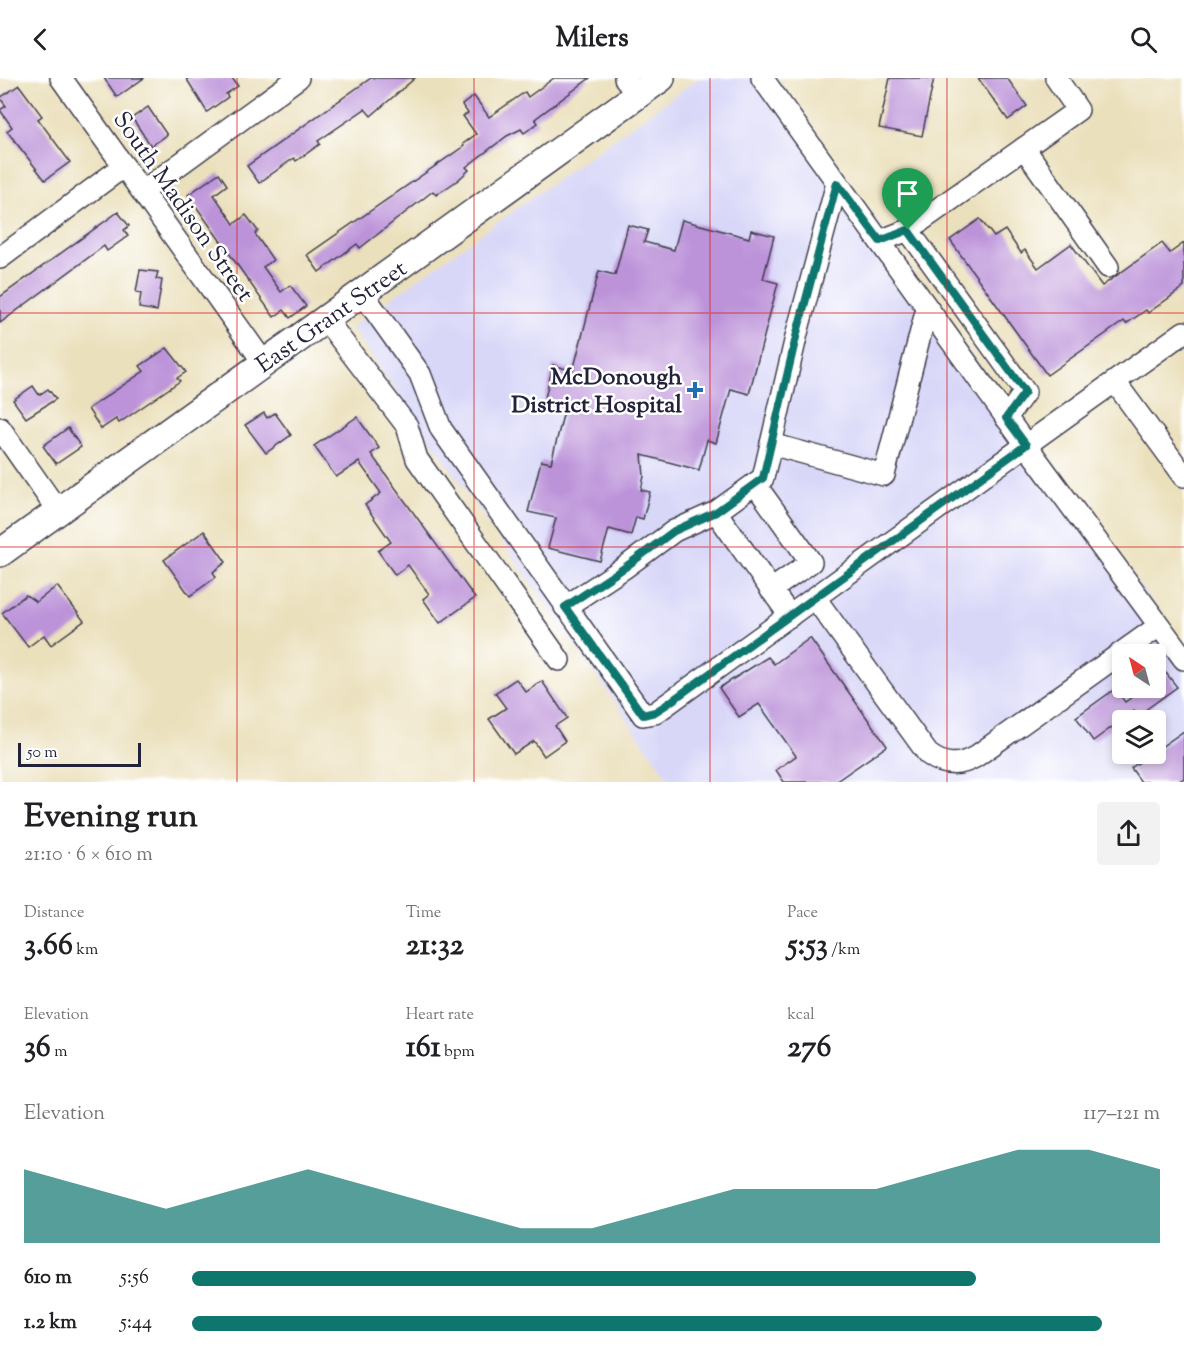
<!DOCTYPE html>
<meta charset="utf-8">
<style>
body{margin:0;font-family:"Sorts Mill Goudy",serif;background:#f2f2f2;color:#202124;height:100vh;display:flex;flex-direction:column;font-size:22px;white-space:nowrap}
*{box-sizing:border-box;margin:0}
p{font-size:20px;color:#757577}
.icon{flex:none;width:33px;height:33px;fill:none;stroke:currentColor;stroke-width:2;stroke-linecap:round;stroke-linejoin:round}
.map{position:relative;height:704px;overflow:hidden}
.sheet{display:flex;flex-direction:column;background:#fff;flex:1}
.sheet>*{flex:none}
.needle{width:39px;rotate:324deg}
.fabs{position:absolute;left:1112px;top:566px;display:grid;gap:12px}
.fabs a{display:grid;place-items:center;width:54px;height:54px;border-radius:6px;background:#fff;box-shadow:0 3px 9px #0003;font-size:30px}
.scale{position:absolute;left:18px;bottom:15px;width:123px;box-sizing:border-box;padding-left:6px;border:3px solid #22223b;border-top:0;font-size:16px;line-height:21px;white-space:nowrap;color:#22223b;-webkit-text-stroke:4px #fff;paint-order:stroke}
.pin{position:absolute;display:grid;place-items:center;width:51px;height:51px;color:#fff;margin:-62px -26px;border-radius:50% 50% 50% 0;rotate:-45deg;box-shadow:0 0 6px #0007}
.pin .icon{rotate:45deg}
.round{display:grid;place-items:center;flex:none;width:63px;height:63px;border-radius:6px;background:#f2f2f2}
.overview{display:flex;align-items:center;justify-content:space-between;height:102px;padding:0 24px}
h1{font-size:33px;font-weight:800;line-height:45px}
.stats{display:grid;grid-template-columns:repeat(3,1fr);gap:9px;height:102px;padding:6px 24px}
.stats div{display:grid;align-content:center}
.stats b{font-size:30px;font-weight:800}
.stats small{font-size:16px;font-weight:400}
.stats p{font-size:16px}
.chart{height:168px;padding:12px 24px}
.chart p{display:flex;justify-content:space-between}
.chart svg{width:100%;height:108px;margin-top:6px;fill:#0f766e;opacity:.7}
ul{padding:0 24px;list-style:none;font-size:20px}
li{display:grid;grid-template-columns:96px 72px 1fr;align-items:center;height:45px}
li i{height:15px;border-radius:8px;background:#0f766e}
header{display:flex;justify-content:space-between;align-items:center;height:78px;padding:0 24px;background:#fff;font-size:27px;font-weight:800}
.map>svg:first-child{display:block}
</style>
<header><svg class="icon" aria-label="back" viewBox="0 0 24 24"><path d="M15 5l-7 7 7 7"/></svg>Milers<svg class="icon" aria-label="search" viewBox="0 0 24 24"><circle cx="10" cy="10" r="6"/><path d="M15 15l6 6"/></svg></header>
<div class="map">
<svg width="1184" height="704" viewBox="0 0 1184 704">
<rect width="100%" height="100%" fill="#fff"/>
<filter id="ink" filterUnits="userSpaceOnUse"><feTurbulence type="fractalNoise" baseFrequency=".0167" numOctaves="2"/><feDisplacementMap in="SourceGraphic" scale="12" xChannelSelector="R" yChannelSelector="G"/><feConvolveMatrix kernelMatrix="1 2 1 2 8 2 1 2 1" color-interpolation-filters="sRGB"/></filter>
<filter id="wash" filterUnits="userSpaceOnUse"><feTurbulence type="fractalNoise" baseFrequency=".008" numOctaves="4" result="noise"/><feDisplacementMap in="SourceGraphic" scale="24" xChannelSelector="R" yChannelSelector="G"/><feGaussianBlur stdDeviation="1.35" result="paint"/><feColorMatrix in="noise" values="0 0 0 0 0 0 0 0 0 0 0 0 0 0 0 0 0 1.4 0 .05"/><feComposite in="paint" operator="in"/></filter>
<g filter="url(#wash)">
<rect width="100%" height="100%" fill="#ebe0bc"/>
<!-- built -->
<path fill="#d8d7f8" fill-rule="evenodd" d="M699 0H776L1039 374 1184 567V704H671L351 249ZM1122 576H1155V609H1122ZM1122 642H1155V675H1122Z"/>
<g id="blocks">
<!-- building -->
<g fill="#bc93d9">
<path d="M104 0H144L117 19Z"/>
<path d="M186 0H232L238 8 226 16 228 19 207 34Z"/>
<path d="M371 0H415L371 38 365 31 318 63 320 66 296 83 294 80 259 105 247 88Z"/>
<path d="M554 0H590L535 41 538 45 524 55 521 51 507 58 466 89 469 92 458 102 436 117 433 113 360 170 357 166 319 194 307 177 464 68 463 66 476 56 463 38 468 35 462 27 474 18 489 39 525 14 528 19Z"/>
<path d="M890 0H934L922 58 879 50Z"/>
<path d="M978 0H1007L1027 28 1008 42Z"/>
<path d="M19 7 42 38 38 41 70 84 45 102 7 53 12 49 0 32 6 28 0 20Z"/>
<path d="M148 29 167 57 151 68 132 40Z"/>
<path d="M219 95 227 107 214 117 234 146 246 137 258 153 255 156 273 182 263 189 281 214 290 207 306 228 290 240 284 232 274 239 188 117Z"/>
<path d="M118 134 129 148 124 152 128 158 107 173 104 168 0 245V219Z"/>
<path d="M980 141 994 159 1005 152 1021 175 1025 172 1038 190 1071 166 1102 208 1162 165 1170 175 1184 165V209L1148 235 1146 232 1126 246 1124 243 1047 297 950 162Z"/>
<path d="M682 142 749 160 751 152 774 158 763 201 778 205 749 316 731 311 716 365 707 362 699 392 642 377 644 398 641 412 650 414 643 441 636 439 631 457 609 451 600 483 548 470 556 440 528 434 541 383 551 385 565 329 544 324 553 287 573 293 599 193 615 197 628 147 648 152 644 164 674 172Z"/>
<path d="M140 192 158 194 156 201 162 202 157 233 139 230 141 215 136 214Z"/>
<path d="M167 270 186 294 177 300 180 303 119 345 116 341 101 351 88 331 144 293 140 288Z"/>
<path d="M33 308 39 317 48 311 56 321 26 340 13 322Z"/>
<path d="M264 335 267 340 275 335 291 357 266 375 245 347Z"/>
<path d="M357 339 379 370 371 376 475 520 440 545 423 521 429 516 408 487 395 497 378 473 391 464 365 427 381 415 359 384 336 399 314 368Z"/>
<path d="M68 350 81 369 56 386 43 368Z"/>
<path d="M204 453 226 484 213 494 216 499 190 518 164 482Z"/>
<path d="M57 508 84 543 51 567 44 557 28 569 2 535 26 517 36 524Z"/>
<path d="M810 560 887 668 835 704H784L776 692 796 678 759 626 739 639 719 610 768 579 774 586Z"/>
<path d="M1166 595 1177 609 1137 638 1134 633 1093 663 1076 639 1115 611 1125 624 1146 609H1155V603Z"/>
<path d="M516 601 526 614 542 603 567 640 555 648 565 663 544 678 534 663 514 676 489 641 506 630 495 615Z"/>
<path d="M1184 653V700L1178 704H1141L1131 690Z"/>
</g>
</g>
</g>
<g filter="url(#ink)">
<use href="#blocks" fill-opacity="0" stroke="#403e4e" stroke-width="1.5"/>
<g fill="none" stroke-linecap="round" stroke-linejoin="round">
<!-- minor casing -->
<g stroke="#403e4e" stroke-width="24">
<g id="minor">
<path d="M61 0 264 285"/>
<path d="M625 0 637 18"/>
<path d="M1024 70 1108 189"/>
<path d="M143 113 298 0"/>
<path d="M908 152 1078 32 1056 0"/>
<path d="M880 163 908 152 1025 314 1006 340"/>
<path d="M0 180 124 88"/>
<path d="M363 216 420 296 441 351 643 637 655 635 1026 367 762 0"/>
<path d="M326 242 407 348 417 381 559 582"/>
<path d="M1184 254 1026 367 1184 581"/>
<path d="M1115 304 1184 398"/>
<path d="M0 350 58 433"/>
<path d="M771 366 884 397 927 230"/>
<path d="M755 406 811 484 771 512"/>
<path d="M716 434 790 538"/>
<path d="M815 520 928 676C944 688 958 689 975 679L1159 548"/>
<path d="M565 529 624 490 674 453 716 434 763 400 797 255 837 105"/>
</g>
</g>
<!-- major casing -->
<g stroke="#403e4e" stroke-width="30">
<path id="major" d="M0 475 661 0"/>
</g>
<!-- minor -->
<use href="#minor" stroke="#fff" stroke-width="21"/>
<!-- major -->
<use href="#major" stroke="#fff" stroke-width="27"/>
</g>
</g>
<g fill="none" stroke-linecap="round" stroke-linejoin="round" filter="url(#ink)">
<!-- route casing -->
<g stroke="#fff" stroke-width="12">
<path id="route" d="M837 105 880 163 908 152 1025 314 1006 340 1026 367 666 627 655 634 643 637 565 529 624 490 674 453 716 434 763 400 797 255Z"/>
</g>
<!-- route -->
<use href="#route" stroke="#0f766e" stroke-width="8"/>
</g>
<!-- grid -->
<path fill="none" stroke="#d62828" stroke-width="1.5" stroke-opacity="0.55" d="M237 0V704M474 0V704M710 0V704M947 0V704M0 235H1184M0 469H1184"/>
<!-- markers -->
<path fill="#1f6fb2" stroke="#fff" stroke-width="2" d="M692 303h6v6h6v6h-6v6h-6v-6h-6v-6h6z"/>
<g text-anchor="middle" stroke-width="5" stroke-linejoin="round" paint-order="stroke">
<!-- street labels -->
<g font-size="24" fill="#22223b" stroke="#fff">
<text transform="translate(184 128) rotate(55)" y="8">South Madison Street</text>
<text transform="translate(331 238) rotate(-35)" y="8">East Grant Street</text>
</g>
<!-- poi labels -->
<g font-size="24" font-weight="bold" fill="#22223b" stroke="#fff" text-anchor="end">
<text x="682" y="306">McDonough<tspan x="682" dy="28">District Hospital</tspan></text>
</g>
</g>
</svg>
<div class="fabs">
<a><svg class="needle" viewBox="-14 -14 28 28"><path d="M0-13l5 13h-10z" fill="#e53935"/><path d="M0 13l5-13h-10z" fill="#757577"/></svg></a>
<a><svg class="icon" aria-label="layers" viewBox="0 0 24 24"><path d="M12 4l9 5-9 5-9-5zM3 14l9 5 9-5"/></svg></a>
</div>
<div class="scale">50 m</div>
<div class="pin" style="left:908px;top:152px;background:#1e9e55"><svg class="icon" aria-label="arrive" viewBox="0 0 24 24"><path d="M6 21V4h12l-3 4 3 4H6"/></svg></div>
</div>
<section class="sheet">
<div class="overview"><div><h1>Evening run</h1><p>21:10 · 6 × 610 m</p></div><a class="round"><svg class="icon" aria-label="share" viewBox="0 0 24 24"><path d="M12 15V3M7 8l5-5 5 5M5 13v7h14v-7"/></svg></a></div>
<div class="stats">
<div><p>Distance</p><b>3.66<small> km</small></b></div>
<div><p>Time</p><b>21:32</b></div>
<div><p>Pace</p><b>5:53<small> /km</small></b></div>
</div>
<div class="stats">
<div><p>Elevation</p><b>36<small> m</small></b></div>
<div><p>Heart rate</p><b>161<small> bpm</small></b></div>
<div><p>kcal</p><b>276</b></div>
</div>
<div class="chart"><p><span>Elevation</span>117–121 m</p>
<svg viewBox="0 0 160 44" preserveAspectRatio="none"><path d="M0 44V14L10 22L20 30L30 22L40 14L50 22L60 30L70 38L80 38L90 30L100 22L110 22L120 22L130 14L140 6L150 6L160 14V44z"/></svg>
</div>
<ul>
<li><b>610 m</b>5:56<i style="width:81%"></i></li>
<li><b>1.2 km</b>5:44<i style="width:94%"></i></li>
</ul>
</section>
